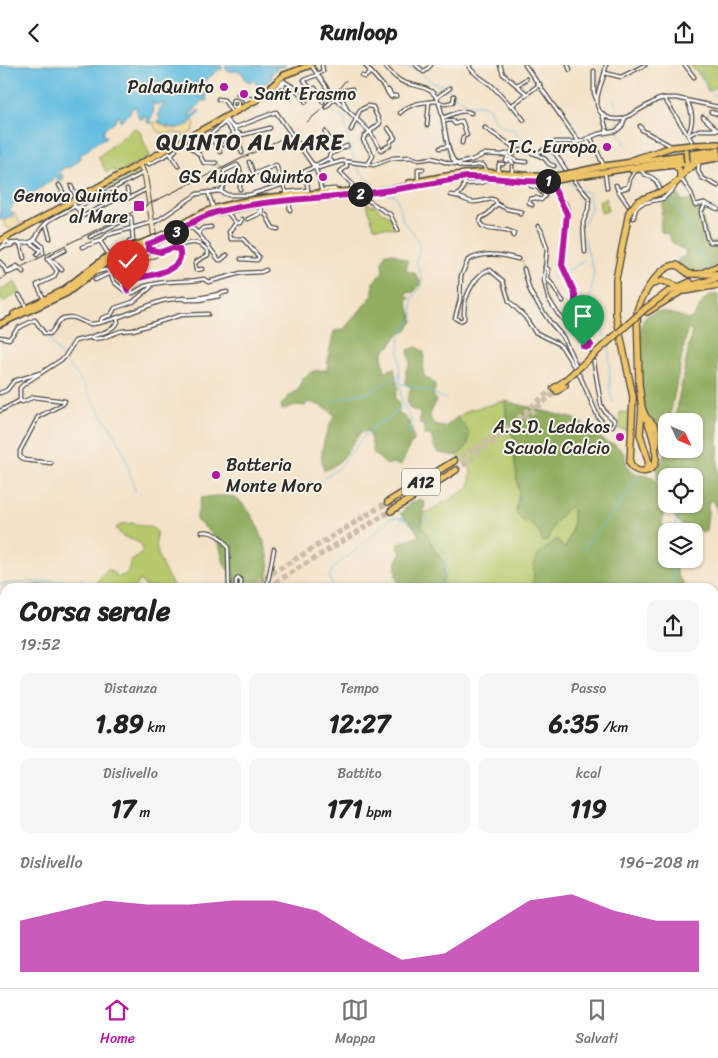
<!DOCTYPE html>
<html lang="it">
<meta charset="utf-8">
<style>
body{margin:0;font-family:Sriracha,sans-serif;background:#f6f6f6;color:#222;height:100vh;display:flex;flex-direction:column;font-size:19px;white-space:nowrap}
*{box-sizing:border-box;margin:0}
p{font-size:16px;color:#767676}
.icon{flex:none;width:28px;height:28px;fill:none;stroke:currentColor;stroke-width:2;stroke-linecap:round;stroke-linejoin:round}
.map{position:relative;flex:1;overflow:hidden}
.details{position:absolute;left:0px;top:518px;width:719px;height:406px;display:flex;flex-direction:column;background:#fff;border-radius:15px 15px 0 0;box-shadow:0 1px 4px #0004}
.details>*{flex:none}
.needle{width:32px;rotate:134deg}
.fabs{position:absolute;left:658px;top:348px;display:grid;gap:10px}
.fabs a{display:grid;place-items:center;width:45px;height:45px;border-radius:10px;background:#fff;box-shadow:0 1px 4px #0004;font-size:25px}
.pin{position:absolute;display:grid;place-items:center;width:42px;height:42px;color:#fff;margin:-51px -21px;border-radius:50% 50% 50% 0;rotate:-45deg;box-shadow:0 0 5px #0007}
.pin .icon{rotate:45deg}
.km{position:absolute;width:25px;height:25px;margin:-12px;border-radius:50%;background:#222;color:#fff;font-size:14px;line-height:25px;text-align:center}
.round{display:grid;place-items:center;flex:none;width:52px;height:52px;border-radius:10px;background:#f6f6f6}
.head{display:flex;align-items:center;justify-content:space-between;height:85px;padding:0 20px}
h1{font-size:28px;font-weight:700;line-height:38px}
.stats{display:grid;grid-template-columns:repeat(3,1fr);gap:8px;height:85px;padding:5px 20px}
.stats div{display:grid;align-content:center;border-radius:10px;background:#f6f6f6;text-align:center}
.stats b{font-size:25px;font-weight:700}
.stats small{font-size:14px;font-weight:400}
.stats p{font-size:14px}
.chart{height:140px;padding:10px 20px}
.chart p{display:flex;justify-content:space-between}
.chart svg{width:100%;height:90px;margin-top:5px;fill:#b5179e;opacity:.7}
header{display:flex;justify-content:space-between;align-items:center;height:65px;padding:0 20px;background:#fff;font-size:22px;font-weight:700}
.tabs{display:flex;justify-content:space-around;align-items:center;height:70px;border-top:1px solid #e0e0e0;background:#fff;font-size:14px;color:#767676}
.tabs a{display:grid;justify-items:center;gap:2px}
.tabs .active{color:#b5179e}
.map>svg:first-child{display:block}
</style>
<header><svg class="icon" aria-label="back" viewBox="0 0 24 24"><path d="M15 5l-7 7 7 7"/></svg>Runloop<svg class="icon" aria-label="share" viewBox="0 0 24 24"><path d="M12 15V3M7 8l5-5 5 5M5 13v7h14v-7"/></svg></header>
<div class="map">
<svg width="718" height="923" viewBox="0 0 718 923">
<rect width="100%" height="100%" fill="#f7f3e8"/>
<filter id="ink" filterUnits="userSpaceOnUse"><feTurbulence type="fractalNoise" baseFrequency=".02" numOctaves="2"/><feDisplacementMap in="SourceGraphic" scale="10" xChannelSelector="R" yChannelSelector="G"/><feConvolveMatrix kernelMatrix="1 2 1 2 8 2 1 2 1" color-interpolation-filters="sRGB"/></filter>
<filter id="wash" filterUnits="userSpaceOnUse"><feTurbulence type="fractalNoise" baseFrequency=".0096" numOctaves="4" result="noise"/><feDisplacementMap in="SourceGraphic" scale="20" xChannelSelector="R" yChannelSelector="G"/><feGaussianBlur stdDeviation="1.12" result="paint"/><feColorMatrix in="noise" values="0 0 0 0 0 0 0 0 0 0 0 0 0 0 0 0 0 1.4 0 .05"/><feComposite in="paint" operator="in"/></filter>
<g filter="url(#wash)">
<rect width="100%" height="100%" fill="#f4e2c8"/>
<!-- green -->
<g fill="#b7c96c" stroke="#717a4c">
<path d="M690 0H718V21L708 26 704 15Z"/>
<path d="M134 63 139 65 150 91 117 109 113 104 107 108 98 92Z"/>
<path d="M137 105 139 109 78 141 76 138Z"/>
<path d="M606 133 608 146 601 148 599 135Z"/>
<path d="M366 136 372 141 375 140 382 147 389 150 396 163 374 162Z"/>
<path d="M15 217 20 227 3 237 0 233V225Z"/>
<path d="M505 336 508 365 515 373 513 381 519 429 516 447C526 464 537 453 542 477L548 475 554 459 569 442 572 443C576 457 569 472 565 485L557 474 542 486 533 522H442L441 519 444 512 443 506 445 497C430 484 432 474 421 460L422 450 469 423 471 405 456 390 461 388 469 379 460 355 456 353 469 345Z"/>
<path d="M620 347 629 348 628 365 619 364Z"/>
<path d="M133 458 153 463 157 467C153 488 164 505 174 522H150L145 521 140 515 135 522H97C98 514 101 510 108 505H111L118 512C127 510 129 506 130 497 133 494 137 493 140 490 150 476 127 475 121 470 119 468 118 465 116 463L122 459Z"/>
<path d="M69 518 73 519 71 522H29L37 520Z"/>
<path d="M0 640H5V699L2 702V694H0Z"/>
<path d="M718 685V923H298L290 919H714V688Z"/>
<path d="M5 734V919H278L274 923H0V739Z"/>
</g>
<!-- forest -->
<g fill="#91ad60" stroke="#5e6c46">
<path d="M675 122 682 136 692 134 695 142 704 140 701 147 709 177H718V200L693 209 677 198 679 194 685 191 686 186 673 179 668 169 661 167C660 162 662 139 664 135 667 131 672 126 675 122Z"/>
<path d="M386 188H393L408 196 406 205 416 209 421 218 414 227 405 228 410 233 407 236 413 256 405 267 399 268 391 280 385 284 382 291 385 307 394 303 398 323 395 333 399 339V349C411 353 412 365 414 376L410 380 401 401 392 398 387 400 374 389 369 366 361 367C347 385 346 396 324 406 318 386 326 367 335 350 326 343 319 339 308 337L305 341 296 340 282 345 281 340 287 333 299 324 302 314 313 306 327 305 329 287 334 266 343 265 373 230V217L383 207 382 197Z"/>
<path d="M711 230H718V449L714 436 712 435 708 438V448L706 467H701L692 460H682L675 453 676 439H694V411H666V420L657 414C654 403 664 394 667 384H694V356H674L692 266 689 264 687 266 669 356H666C666 368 667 380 658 389L662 376 660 366 658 359 647 351 644 342C642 323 635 272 643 256 648 246 660 245 670 248 676 250 683 251 688 255 700 249 699 235 711 230Z"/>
<path d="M417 282 424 287 423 309C431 318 439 316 433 330L436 336 430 350 431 355 437 361 445 362 456 353C467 360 474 372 464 383 461 386 461 390 456 390 450 391 445 388 439 388L434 381 431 370H424V361L420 359V348L409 343 407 335 411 323 406 319V306L410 298 408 285Z"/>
<path d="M505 336 575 354 592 365 607 378 614 379 624 388C626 392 625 396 627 400 631 410 642 410 652 412L655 416 666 426V439H670L664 443 662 460 669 463H678L677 466H666V494H674L678 511 683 517 685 522H533L534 500 537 492 542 486 557 474 565 484C570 471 576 457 572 443L569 442 567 444 554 459 548 475 542 477C537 453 526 464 516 447L519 429 513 381 515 373 507 362Z"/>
<path d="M214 431C219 431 228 430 233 432 251 439 264 474 268 491 271 502 268 512 266 522H231L230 507C221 500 223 487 218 478 213 468 204 462 196 455L201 433Z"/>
<path d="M421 434 425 439 421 460C432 474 430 484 445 497L443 506 444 512 441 519 442 522H400C394 508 393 501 402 487L397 483 400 478 419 471 413 460 400 449 410 438Z"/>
<path d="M0 555 5 556V585L0 583Z"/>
<path d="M5 619V640H0V622Z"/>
<path d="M718 633V665L714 668V648Z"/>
</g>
<!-- sand -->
<g fill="#eeda9e" stroke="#8c8264">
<path d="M192 55 195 58 193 66 184 72 182 69H176L175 66C168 72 154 68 153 57H158L168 63 188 60Z"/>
<path d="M14 147 21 159 12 165 6 161 3 155 9 153Z"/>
</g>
<!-- water -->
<g fill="#64bde1" stroke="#487486">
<path d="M0 0H222L221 1 223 4 218 5 198 22 197 31H200L205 27 207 36H201L194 46 189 49V52L200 45C198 49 194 55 190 58 181 66 163 64 158 55L161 52 158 51 159 46 164 38 156 40 152 36 154 40 152 42C155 48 153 51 149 56L151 57 148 59 145 50H144L143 54H139L136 43 132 42C131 50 125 52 120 56L119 50 114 58C108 63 106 58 103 69L107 71 106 73C97 75 89 85 79 91L81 93 77 95H79L71 102 62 103V106L58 109 63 110 64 114 57 117 59 113 58 112 50 117V116L32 130 29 128C20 129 14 138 10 145L13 148 12 152 4 155 3 153 0 156Z"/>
<path d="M225 0H286L280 3 275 2 276 5 272 7 271 15 263 20 258 21 253 15 249 17 244 14V10L239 6H227Z"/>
</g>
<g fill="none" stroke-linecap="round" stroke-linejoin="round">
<!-- stream -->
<g stroke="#64bde1" stroke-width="1">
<path d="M397 0 416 5 434 18 446 21 455 31 469 40H482L489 43 495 56 503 62 515 65 536 88"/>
<path d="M702 0C700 13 708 26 718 34"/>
<path d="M614 32 619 66 627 82"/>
<path d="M333 47 345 54 348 76 355 97"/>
<path d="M540 90H551L556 93 561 105"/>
<path d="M356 99 360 107 375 121"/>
<path d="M567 116 577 124 589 128 591 144 584 159"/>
<path d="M384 128 395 130 397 132 403 156 414 168 419 178V186L416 196 422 212V221L412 233 413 252C410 259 403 264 400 271 398 277 400 330 402 337 405 345 410 350 412 358L409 365 410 371"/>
<path d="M668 135C690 151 691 182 709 201"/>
<path d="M585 173 587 185 594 206 589 241 607 275"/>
<path d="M551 213C563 208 574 204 583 195"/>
<path d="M578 237 589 235"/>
<path d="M49 271C56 289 72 301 83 318 87 323 88 330 92 335 103 352 116 369 124 388 128 400 131 413 135 426"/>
<path d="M609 279 610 326 613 337"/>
<path d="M402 319 428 326 446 334"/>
<path d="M334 336 357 329 368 328 385 317 400 311"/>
<path d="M656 407 657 410 666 414"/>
<path d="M323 414 340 402 364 371 377 359 388 355 402 341"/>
<path d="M426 450 434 464 437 477 448 493 444 516 445 522"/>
<path d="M674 466 680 439"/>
<path d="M583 485 595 467 601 462 619 440 634 415 641 411"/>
<path d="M671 494 673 504V522"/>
<path d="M0 519 85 514"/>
<path d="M333 522 329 512 334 502 355 486 391 453C403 451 408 455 415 464L427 453"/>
<path d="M0 582 5 581"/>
<path d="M0 634 5 636"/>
<path d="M714 702 718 706"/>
<path d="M714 728 718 732"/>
<path d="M0 800 5 796"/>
<path d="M0 838 5 840"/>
<path d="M77 919H85L91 923"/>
<path d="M237 919 238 923"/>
<path d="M285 919 292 923"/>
<path d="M680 919 687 923"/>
<path d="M168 923 170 919"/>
<path d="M246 923 262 919"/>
<path d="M313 923 320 919"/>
<path d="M412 923 415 919"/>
<path d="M640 923 645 919"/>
</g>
</g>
</g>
<g filter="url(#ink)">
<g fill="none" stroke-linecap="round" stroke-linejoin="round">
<!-- street-tunnel -->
<g stroke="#ccbda9" stroke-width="2.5" stroke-dasharray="2.5 1" stroke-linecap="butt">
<path d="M216 98 227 105"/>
<path d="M518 194 522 198 524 204"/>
</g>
<!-- highway-tunnel -->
<g stroke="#ccbda9" stroke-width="5.5" stroke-dasharray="5.5 3" stroke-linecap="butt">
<path d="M701 221 712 218"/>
<path d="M454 396 504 365 554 323"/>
<path d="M456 405 506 368 557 326"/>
<path d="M250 522 388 437"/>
<path d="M268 522 391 446"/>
<path d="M0 734 5 728"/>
</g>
<!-- street casing -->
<g stroke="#494643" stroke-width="5">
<g id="street">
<path d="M311 0 331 29"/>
<path d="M365 0 384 22 391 32"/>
<path d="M384 0C389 6 394 12 401 16 410 21 425 20 433 28 448 43 442 96 461 101 468 103 476 99 483 100L487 106"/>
<path d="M416 0 424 7 431 0"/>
<path d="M470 0 469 2C476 11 483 14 491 20 498 27 505 34 511 41L540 19"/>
<path d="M500 0 503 9 527 29"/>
<path d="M525 0 579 77"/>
<path d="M568 0 570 5"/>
<path d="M606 0C605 12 598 23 597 35 596 51 612 57 625 53"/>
<path d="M685 0 694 12"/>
<path d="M594 6V28L597 36"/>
<path d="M605 8 621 12 645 0"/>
<path d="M317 9 323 6 322 0"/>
<path d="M317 10 304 15 311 25 315 23 323 37"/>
<path d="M362 11 365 12 371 7"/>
<path d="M285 17 295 23 306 37"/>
<path d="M517 20 526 14"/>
<path d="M271 23 275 24 284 16 285 17 278 30"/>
<path d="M388 25 392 31H396"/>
<path d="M238 29 246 35 249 33 253 34 259 31"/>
<path d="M334 32 370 67 381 85 390 80 391 76 395 73 388 63"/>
<path d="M436 33 450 23"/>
<path d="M664 33 693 78"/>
<path d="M218 34 224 35 232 47"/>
<path d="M687 35C692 47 694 54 689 67"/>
<path d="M439 37 445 39 453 37 454 31"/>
<path d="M238 41 234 43 232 41 233 35H236L239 37 238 41 240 44"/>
<path d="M513 41 524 55"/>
<path d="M326 42 335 33"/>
<path d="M346 42 340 29 342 26 352 24"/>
<path d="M711 47 718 49"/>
<path d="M400 48C410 38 424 37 438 36"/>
<path d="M602 48 607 67"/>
<path d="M703 52 717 65"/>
<path d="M443 53C452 50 462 43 471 48"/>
<path d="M225 54 234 63 276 47 313 100"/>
<path d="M444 56 452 55 455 59 462 56 467 70 463 72 462 78"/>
<path d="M427 60 429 37"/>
<path d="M640 61 642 65 671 81"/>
<path d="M234 63 238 68 242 70 270 63"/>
<path d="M485 63 512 81 515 88"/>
<path d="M351 65 360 45 368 41 373 42 380 58 364 72 363 75 373 91 368 99"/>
<path d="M325 67 337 86"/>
<path d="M236 68 240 74V81L242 88"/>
<path d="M689 70 699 65H718"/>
<path d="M591 73 604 101"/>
<path d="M184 75 186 79 199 89 204 98H216"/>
<path d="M223 80 234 69 225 58"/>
<path d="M440 83 448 81"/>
<path d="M220 87 210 70 226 56"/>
<path d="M555 88 568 108"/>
<path d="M171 89 176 85"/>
<path d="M536 89 545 94 549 99 554 101"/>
<path d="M506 90 517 96 526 97"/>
<path d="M508 91 506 96 510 95 513 98"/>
<path d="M329 93 330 89 347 81"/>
<path d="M147 96 149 99 170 88 178 101"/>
<path d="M249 97 254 109 276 100 286 127 308 125 305 106"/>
<path d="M346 97 347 101 340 107 352 119 351 122"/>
<path d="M699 98 698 106 702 113 718 121"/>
<path d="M316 100 329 93 332 97"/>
<path d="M315 103 319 112 321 125 335 124"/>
<path d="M498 108 499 99H503"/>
<path d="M512 108V101"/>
<path d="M605 108 607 123"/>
<path d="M571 112 589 133 588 145 583 157 585 187"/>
<path d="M465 113 463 124 457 131C474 139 473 138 491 134L495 135 497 139 488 149 481 153 480 157 482 161C492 165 502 162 514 168L513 171"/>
<path d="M418 115V104H423"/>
<path d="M680 116 682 115 691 128 695 140 704 138"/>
<path d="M530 117 531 121 537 122 545 131 541 135 536 133 530 134 529 138 532 140"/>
<path d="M466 119 480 118 489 115"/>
<path d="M59 120 69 138"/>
<path d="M616 120 618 125"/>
<path d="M71 121 77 133"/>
<path d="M127 124 129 133"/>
<path d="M221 126 224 120V106L237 100 240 104V124"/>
<path d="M208 127 213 142"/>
<path d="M451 130 457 131"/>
<path d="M357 133C370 132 378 145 390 149L398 165"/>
<path d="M664 133 675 122"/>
<path d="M289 135 290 145"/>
<path d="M73 138 83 151 117 134 129 133 147 124"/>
<path d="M565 138 568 144 566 145"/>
<path d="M704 138 705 140 701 147 707 173 710 177H718"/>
<path d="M704 138 718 144"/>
<path d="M497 139 507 144 522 147 520 149"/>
<path d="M261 140 262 148 266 150 273 163 278 164"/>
<path d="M628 140 618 125 628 122 630 114 635 106"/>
<path d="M76 143 143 108"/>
<path d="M227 147 236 158 229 167 231 174H243L259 192 257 195 241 194"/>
<path d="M634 153C634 134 651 138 664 133 657 119 659 114 644 109L641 105"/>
<path d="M248 154 259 149 260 145"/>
<path d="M236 158H240L242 154"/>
<path d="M46 159 50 173"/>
<path d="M190 161 198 168 203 163 211 162"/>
<path d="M538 161 541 165 547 183 544 215 548 233 558 249 580 272 582 280 587 282 591 280"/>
<path d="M198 168 219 195H221L227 190"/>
<path d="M90 172 131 152 133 175 129 177"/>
<path d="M5 174 9 178C47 180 28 171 50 155 58 150 67 146 75 141"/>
<path d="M35 175 42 181 43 188"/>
<path d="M20 178 24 193"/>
<path d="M31 178 40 185 37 190"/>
<path d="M2 182 13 180"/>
<path d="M82 182 100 176"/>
<path d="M0 184 7 176"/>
<path d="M142 188 148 184C151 185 156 187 160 187 177 187 192 167 208 186V190L197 196 195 199 196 205 202 204"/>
<path d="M109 190 100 176 107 170 157 156 197 129 219 126 228 130H249L284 119 313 102 314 99 318 103 342 96 374 100 393 93 410 92 419 95 432 93 448 98 456 99 472 95 485 89 502 90 522 85 536 89 547 83 554 88 552 81 555 77H579L598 69 616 66 622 61 625 53 657 35 664 33H676L718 42"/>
<path d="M47 194 53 196 62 205"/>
<path d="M518 194C500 189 484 187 468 195L461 211 460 235 455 253 460 256 464 254C464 248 464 242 465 237 468 226 478 206 490 205L503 216 509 236 525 252 535 267 557 278 562 282 581 313 598 352 605 360 612 361 614 358V355L605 347 601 340 591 280 576 259 575 229 563 204 562 197 567 149 552 116"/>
<path d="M0 197 8 208 20 203 23 207"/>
<path d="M545 202 548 204V215C555 221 557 229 563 236"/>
<path d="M524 204 529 223 532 230 550 257 563 272 577 302"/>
<path d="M6 207 17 201 19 204"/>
<path d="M97 207 105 205 109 206 114 217 126 227 133 228 145 221 150 220 151 222 133 237 115 243 111 250 102 253 100 257"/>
<path d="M95 215 110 208"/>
<path d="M150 220C167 214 186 218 204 214L208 217 241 208 261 207 266 205"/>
<path d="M128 226 126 219C138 202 168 221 180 189L179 184 176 183"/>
<path d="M19 230 24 237 26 243"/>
<path d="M183 233 185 235H199L219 231"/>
<path d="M44 234 37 220 54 212 57 206 52 199 47 194 65 185"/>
<path d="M117 253 118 257C112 265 102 269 93 271L92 274 102 273 121 266 133 265 181 250 208 249"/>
<path d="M0 272 9 274 18 263 35 255 44 268 49 269C56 265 56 255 64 253 75 249 83 260 93 259 118 255 139 243 162 236 174 233 185 234 197 233 207 232 217 229 227 227"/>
<path d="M0 328 7 325 14 316 40 308"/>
<path d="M20 335 22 337 34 332 65 336 63 339 38 352 20 386V391L24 395 51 398"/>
<path d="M20 335V323L24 319 64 293 75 276 92 272"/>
<path d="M0 346 19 336"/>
<path d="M202 467C213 465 223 473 228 483L229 522"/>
<path d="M236 522V515L239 513 241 516V522"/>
<path d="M267 522 274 484"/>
<path d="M714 677 718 671"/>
</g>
</g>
<!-- secondary casing -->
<g stroke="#494643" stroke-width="6">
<g id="secondary">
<path d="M140 99 145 111 154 170"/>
<path d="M140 180V185L144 192 148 193 155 190"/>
<path d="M156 180V185"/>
</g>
</g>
<!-- primary casing -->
<g stroke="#494643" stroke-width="8">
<g id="primary">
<path d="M696 80 718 79"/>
<path d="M632 95 672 82 692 80"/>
<path d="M632 105 675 100 718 93"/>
<path d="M572 108 604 101 718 85"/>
<path d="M573 112 718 89"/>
<path d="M409 118 446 111 483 107 550 112"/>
<path d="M158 172C176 164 193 150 213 144 257 130 307 129 354 126"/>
<path d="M159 175 210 149 248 141 276 136 360 129 466 112C495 111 524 119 552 116"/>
<path d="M0 176 258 34 284 10 311 0"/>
<path d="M14 249 62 226 109 190 150 175"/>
<path d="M0 259 67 228 113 192 151 178"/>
</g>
</g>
<!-- highway casing -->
<g stroke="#494643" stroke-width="8">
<g id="highway">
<path d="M675 100 680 106V112"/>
<path d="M688 105 697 97"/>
<path d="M664 126C674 121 686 111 687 99"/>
<path d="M702 208 718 201"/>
<path d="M653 219 662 216 674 220"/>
<path d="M685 226 718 220"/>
<path d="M668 227 690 217"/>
<path d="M647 247 690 221 718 213"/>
<path d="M554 323 563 317"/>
<path d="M557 326 565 320"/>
<path d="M642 343C648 357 656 376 656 392 657 408 636 412 630 398L633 332 616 249V214L629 147 638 136 658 128"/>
<path d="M647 353C658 362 660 371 655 384"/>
<path d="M645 406 649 398 640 369 642 343 639 319 637 246C642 230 659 200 677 200L689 209H718"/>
<path d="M388 437 454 396"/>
<path d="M391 446 456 405"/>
<path d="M0 724 2 722"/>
</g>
</g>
<!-- street -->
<use href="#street" stroke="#fff" stroke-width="2.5"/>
<!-- secondary -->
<use href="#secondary" stroke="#f8e7c3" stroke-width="4"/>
<!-- primary -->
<use href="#primary" stroke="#eec469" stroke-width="5"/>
<!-- highway -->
<use href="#highway" stroke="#eec469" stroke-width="5.5"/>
<!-- rail -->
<g stroke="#2b2b2b" stroke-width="1">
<path d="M307 57 322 44 346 15"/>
<path d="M23 201 281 74"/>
<path d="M0 215 7 210"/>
</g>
<!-- primary-bridge casing -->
<g stroke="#494643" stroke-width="8" stroke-linecap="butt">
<g id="primary-bridge">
<path d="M692 80H696"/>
<path d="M686 86 687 97"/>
<path d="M550 112 572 108"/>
<path d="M552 116 573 112"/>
<path d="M150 175 158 172"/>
<path d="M151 178 159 175"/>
</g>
</g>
<!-- highway-bridge casing -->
<g stroke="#494643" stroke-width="8" stroke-linecap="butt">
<g id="highway-bridge">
<path d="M658 128 664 126"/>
<path d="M563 317 646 243 668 227"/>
</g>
</g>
<!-- primary-bridge -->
<use href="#primary-bridge" stroke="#eec469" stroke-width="5"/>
<!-- highway-bridge -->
<use href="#highway-bridge" stroke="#eec469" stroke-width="5.5"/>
</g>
</g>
<g fill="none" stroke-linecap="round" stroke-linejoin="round" filter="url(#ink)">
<!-- route casing -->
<g stroke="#fff" stroke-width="10">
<path id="route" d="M128 226 126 220 128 216C142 210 188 209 179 184L172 183 161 187 148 184V179C172 171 194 153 217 147 263 135 310 134 357 129 393 126 430 119 466 112 495 111 524 119 552 116V119L567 149 562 200 575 229V254L577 262 591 280 587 282 583 281"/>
</g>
<!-- route -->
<use href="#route" stroke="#b5179e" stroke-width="6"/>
</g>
<!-- markers -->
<g fill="#b5179e" stroke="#f7f3e8" stroke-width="2">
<circle cx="224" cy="22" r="5"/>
<circle cx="244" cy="29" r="5"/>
<circle cx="607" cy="82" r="5"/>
<circle cx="323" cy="112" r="5"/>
<rect x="133" y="135" width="12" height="12" rx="2.5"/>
<circle cx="620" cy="372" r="5"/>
<circle cx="216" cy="410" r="5"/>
</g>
<g text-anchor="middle" stroke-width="4" stroke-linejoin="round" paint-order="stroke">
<!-- shield labels -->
<rect fill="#f7f3e8" stroke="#686764" stroke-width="1" x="402" y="403.5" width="38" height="27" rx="4"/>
<g font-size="16" font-weight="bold" fill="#2b2b2b">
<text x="421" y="423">A12</text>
</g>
<!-- poi labels -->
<g font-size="18" fill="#2b2b2b" stroke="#f7f3e8" text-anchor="end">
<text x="214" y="28">PalaQuinto</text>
<text x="254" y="35" text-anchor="start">Sant'Erasmo</text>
<text x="597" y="88">T.C. Europa</text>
<text x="313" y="118">GS Audax Quinto</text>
<text x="128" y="137">Genova Quinto<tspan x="128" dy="21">al Mare</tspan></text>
<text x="610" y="368">A.S.D. Ledakos<tspan x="610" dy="21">Scuola Calcio</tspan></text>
<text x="226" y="406" text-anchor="start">Batteria<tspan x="226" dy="21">Monte Moro</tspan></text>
</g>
<!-- district labels -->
<g font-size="22" font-weight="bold" letter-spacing="1" fill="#2b2b2b" stroke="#f7f3e8">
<text x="250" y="85">QUINTO AL MARE</text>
</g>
</g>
</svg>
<div class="fabs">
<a><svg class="needle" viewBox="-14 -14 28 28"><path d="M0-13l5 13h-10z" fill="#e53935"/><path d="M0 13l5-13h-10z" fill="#767676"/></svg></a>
<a><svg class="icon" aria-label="locate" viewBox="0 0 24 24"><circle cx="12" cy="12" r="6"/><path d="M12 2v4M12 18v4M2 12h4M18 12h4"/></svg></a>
<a><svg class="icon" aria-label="layers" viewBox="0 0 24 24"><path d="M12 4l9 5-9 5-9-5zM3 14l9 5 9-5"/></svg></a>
</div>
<div class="pin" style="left:583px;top:281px;background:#1e9e55"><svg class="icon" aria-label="arrive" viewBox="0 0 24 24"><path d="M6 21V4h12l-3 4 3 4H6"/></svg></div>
<div class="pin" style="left:128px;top:226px;background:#d93025"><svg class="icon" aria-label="check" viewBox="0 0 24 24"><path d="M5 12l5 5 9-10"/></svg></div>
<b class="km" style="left:548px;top:116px">1</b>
<b class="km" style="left:360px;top:129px">2</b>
<b class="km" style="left:176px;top:167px">3</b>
<section class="details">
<div class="head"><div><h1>Corsa serale</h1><p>19:52</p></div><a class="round"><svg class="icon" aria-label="share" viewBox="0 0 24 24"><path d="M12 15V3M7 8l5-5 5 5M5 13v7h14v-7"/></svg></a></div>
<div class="stats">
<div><p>Distanza</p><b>1.89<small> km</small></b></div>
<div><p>Tempo</p><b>12:27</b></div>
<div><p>Passo</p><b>6:35<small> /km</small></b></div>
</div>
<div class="stats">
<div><p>Dislivello</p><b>17<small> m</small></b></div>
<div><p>Battito</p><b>171<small> bpm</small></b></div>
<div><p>kcal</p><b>119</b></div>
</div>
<div class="chart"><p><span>Dislivello</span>196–208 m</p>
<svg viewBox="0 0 160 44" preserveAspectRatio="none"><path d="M0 44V19L10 14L20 9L30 11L40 11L50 9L60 9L70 14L80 27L90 38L100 35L110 22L120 9L130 6L140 14L150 19L160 19V44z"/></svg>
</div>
</section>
</div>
<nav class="tabs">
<a class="active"><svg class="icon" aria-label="home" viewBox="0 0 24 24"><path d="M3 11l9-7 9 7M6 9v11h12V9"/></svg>Home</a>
<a><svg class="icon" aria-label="map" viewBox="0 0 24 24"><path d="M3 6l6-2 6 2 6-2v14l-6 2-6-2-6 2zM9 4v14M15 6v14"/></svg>Mappa</a>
<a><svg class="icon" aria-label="saved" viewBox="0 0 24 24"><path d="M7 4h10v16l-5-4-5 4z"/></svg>Salvati</a>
</nav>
